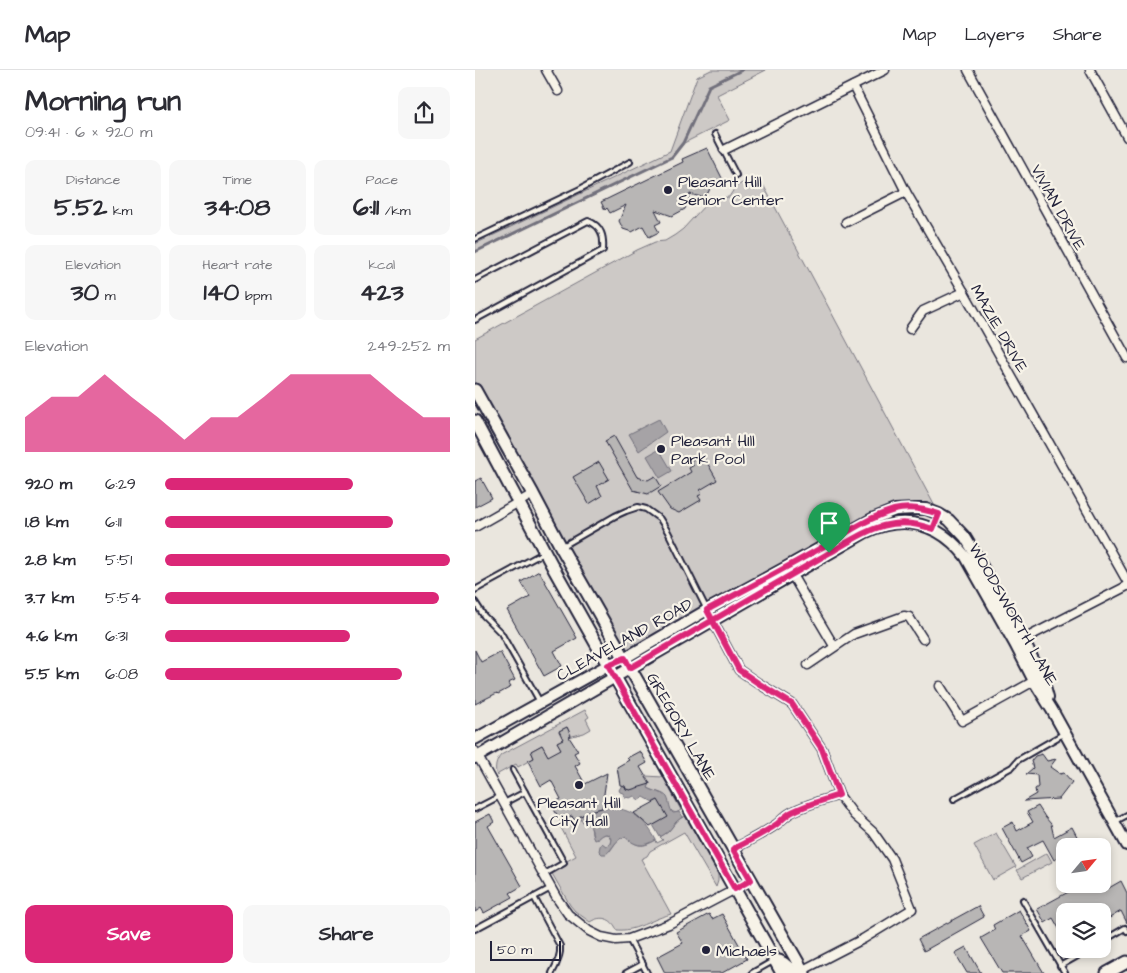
<!DOCTYPE html>
<meta charset="utf-8">
<style>
body{margin:0;font-family:"Architects Daughter",sans-serif;background:#f7f7f7;color:#2b2b33;height:100vh;display:flex;flex-direction:column;font-size:19px;white-space:nowrap}
*{box-sizing:border-box;margin:0}
p{font-size:16px;color:#7c7c81}
.icon{flex:none;width:28px;height:28px;fill:none;stroke:currentColor;stroke-width:2;stroke-linecap:round;stroke-linejoin:round}
.map{position:relative;flex:1;overflow:hidden}
.drawer{display:flex;flex-direction:column;background:#fff;width:475px}
.drawer>*{flex:none}
.needle{width:32px;rotate:61deg}
.tools{position:absolute;left:581px;top:768px;display:grid;gap:10px}
.tools a{display:grid;place-items:center;width:55px;height:55px;border-radius:10px;background:#fff;box-shadow:0 2px 8px #0003;font-size:25px}
.scale{position:absolute;left:15px;bottom:12px;width:71px;box-sizing:border-box;padding-left:5px;border:2px solid #22223b;border-top:0;font-size:14px;line-height:18px;white-space:nowrap;color:#22223b;-webkit-text-stroke:4px #f7f3e8;paint-order:stroke}
.pin{position:absolute;display:grid;place-items:center;width:42px;height:42px;color:#fff;margin:-51px -21px;border-radius:50% 50% 50% 0;rotate:-45deg;box-shadow:0 0 5px #0007}
.pin .icon{rotate:45deg}
.round{display:grid;place-items:center;flex:none;width:52px;height:52px;border-radius:10px;background:#f7f7f7}
.head{display:flex;align-items:center;justify-content:space-between;height:85px;padding:0 25px}
h1{font-size:28px;font-weight:800;line-height:38px}
.metrics{display:grid;grid-template-columns:repeat(3,1fr);gap:8px;height:85px;padding:5px 25px}
.metrics div{display:grid;align-content:center;border-radius:10px;background:#f7f7f7;text-align:center}
.metrics b{font-size:25px;font-weight:800}
.metrics small{font-size:14px;font-weight:400}
.metrics p{font-size:14px}
.chart{height:140px;padding:10px 25px}
.chart p{display:flex;justify-content:space-between}
.chart svg{width:100%;height:90px;margin-top:5px;fill:#db2777;opacity:.7}
.cta{display:flex;gap:10px;margin-top:auto;padding:10px 25px}
.cta a{flex:1;height:58px;border-radius:10px;background:#db2777;color:#fff;font-size:20px;font-weight:800;line-height:58px;text-align:center}
.cta a+a{background:#f7f7f7;color:#2b2b33}
ul{padding:0 25px;list-style:none;font-size:16px}
li{display:grid;grid-template-columns:80px 60px 1fr;align-items:center;height:38px}
li i{height:12px;border-radius:6px;background:#db2777}
header{display:flex;align-items:center;gap:30px;box-sizing:border-box;height:70px;padding:0 25px;background:#fff;border-bottom:1px solid #e1e1e2}
header strong{font-size:24px}
nav{display:flex;gap:28px;margin-inline-start:auto;font-size:18px}
main{display:flex;flex:1;min-height:0}
.map>svg:first-child{display:block}
</style>
<header>
<strong>Map</strong>
<nav><a>Map</a><a>Layers</a><a>Share</a></nav>
</header>
<main>
<section class="drawer">
<div class="head"><div><h1>Morning run</h1><p>09:41 · 6 × 920 m</p></div><a class="round"><svg class="icon" aria-label="share" viewBox="0 0 24 24"><path d="M12 15V3M7 8l5-5 5 5M5 13v7h14v-7"/></svg></a></div>
<div class="metrics">
<div><p>Distance</p><b>5.52<small> km</small></b></div>
<div><p>Time</p><b>34:08</b></div>
<div><p>Pace</p><b>6:11<small> /km</small></b></div>
</div>
<div class="metrics">
<div><p>Elevation</p><b>30<small> m</small></b></div>
<div><p>Heart rate</p><b>140<small> bpm</small></b></div>
<div><p>kcal</p><b>423</b></div>
</div>
<div class="chart"><p><span>Elevation</span>249–252 m</p>
<svg viewBox="0 0 160 44" preserveAspectRatio="none"><path d="M0 44V27L10 17L20 17L30 6L40 17L50 27L60 38L70 27L80 27L90 17L100 6L110 6L120 6L130 6L140 17L150 27L160 27V44z"/></svg>
</div>
<ul>
<li><b>920 m</b>6:29<i style="width:66%"></i></li>
<li><b>1.8 km</b>6:11<i style="width:80%"></i></li>
<li><b>2.8 km</b>5:51<i style="width:100%"></i></li>
<li><b>3.7 km</b>5:54<i style="width:96%"></i></li>
<li><b>4.6 km</b>6:31<i style="width:65%"></i></li>
<li><b>5.5 km</b>6:08<i style="width:83%"></i></li>
</ul>
<div class="cta"><a>Save</a><a>Share</a></div>
</section>
<div class="map">
<svg width="652" height="903" viewBox="0 0 652 903">
<rect width="100%" height="100%" fill="#eae6de"/>
<filter id="ink" filterUnits="userSpaceOnUse"><feTurbulence type="fractalNoise" baseFrequency=".02" numOctaves="2"/><feDisplacementMap in="SourceGraphic" scale="10" xChannelSelector="R" yChannelSelector="G"/><feConvolveMatrix kernelMatrix="1 2 1 2 8 2 1 2 1" color-interpolation-filters="sRGB"/></filter>
<g filter="url(#ink)">
<!-- green -->
<g fill="#cdc9c6" stroke="#787680">
<path d="M236 0H291L242 25 255 50 209 73 197 87 0 182V174L195 81 222 7Z"/>
<path d="M284 107 464 444 420 440 150 588 0 320V269L162 180 180 172 190 171 200 165 208 159 230 135 242 128 254 127 261 116 270 112 275 114Z"/>
<path d="M110 640 114 647 111 649 116 659 109 663 94 667 96 665 92 657 84 661 88 669 82 672 86 679 75 690 67 675 56 681 59 688 43 697 41 694 23 704 22 706C19 699 21 691 26 685Z"/>
<path d="M171 706 188 707 206 740 201 743 196 741C193 734 193 726 185 723 181 721 177 720 173 718L175 713Z"/>
<path d="M97 746 100 751 103 748 108 752 115 755 116 757 117 764 122 770C125 765 129 763 134 765L136 769 135 774 132 776 135 781C140 775 142 768 150 767 164 777 166 778 181 770L182 773 188 770 185 767 193 762 203 750 210 746 243 804V811L241 817 209 762 175 781 172 786 166 789 196 844C190 846 183 848 177 851 165 856 156 861 142 860 137 848 126 845 115 852L100 841 95 835 75 800 101 786 84 754Z"/>
<path d="M521 763 541 797 518 810 499 775Z"/>
<path d="M572 783 577 792 547 808 542 800Z"/>
</g>
<!-- water -->
<g fill="#a6a3a6" stroke="#716f7b">
<path d="M184 349 191 362 164 381 154 364Z"/>
<path d="M184 379 197 401 185 408 172 386Z"/>
<path d="M175 713 173 718C179 722 188 722 192 727 195 733 194 738 198 743L204 742 207 747 201 752 193 762 185 767 178 755 192 747 183 730 178 732 169 727 164 730 159 726 155 728 150 727 148 723 145 722 144 720 147 715 150 716 151 719 155 720Z"/>
<path d="M132 737C157 739 169 748 181 770 168 777 162 777 150 767 141 768 138 779 131 784H127L124 781 125 776 127 773 131 776 135 774 136 769C131 758 125 768 119 770 117 766 118 762 116 758 115 753 106 751 103 748L114 741Z"/>
</g>
<g fill="none" stroke-linecap="round" stroke-linejoin="round">
<!-- stream -->
<path stroke="#716f7b" stroke-width="3" d="M0 182 197 87 208 73 234 16 267 0"/>
</g>
<!-- building -->
<g fill="#b8b6b5" stroke="#22223b">
<path d="M232 78 248 110 236 116 233 123 226 127 215 124 210 139 197 146 180 140 186 152 180 155 184 162 174 167 168 156 157 162 148 159 144 151 151 135 135 143 132 138 130 140 126 132 208 92 207 89Z"/>
<path d="M139 366 162 407 173 410 180 406 186 416 173 424 158 420 130 371Z"/>
<path d="M222 387 226 391 230 389 242 410 225 420 227 424 223 426 226 430 204 443 195 439 183 422 216 402 214 398 219 395 215 391Z"/>
<path d="M124 392 134 409 122 416 127 426 114 434 98 407Z"/>
<path d="M6 408 17 428 0 437V411Z"/>
<path d="M64 501 102 568 79 581 87 596 69 606 32 540 55 527 46 512Z"/>
<path d="M0 580 6 592 25 582 40 610 33 613 36 617 23 624 22 623 0 634Z"/>
<path d="M92 657 96 666 94 667 103 681 99 683 105 693 100 696 110 714 132 703 127 738 114 741 99 750 97 746 86 752 76 734 86 729 76 710 66 716 53 691 59 688 56 681 67 675 73 686 86 679 82 672 88 669 84 661Z"/>
<path d="M165 681 172 693 165 697 175 714 155 720 151 719 150 716 145 715 142 697 154 690 152 688Z"/>
<path d="M567 684 572 691 581 689 575 697 585 704 589 703 597 712 584 729 549 731 561 724 560 719 563 717 562 705 551 704 558 698 556 691 560 686Z"/>
<path d="M183 730 193 747 175 757 159 743Z"/>
<path d="M563 736 570 747 576 754 579 767 597 757 607 776H590V784L579 790 568 770 552 778 557 787 546 793 527 758 538 752 542 761 558 752 552 742Z"/>
<path d="M15 744 19 752 13 756 47 816 35 823 38 827 9 843 6 838 0 842V752Z"/>
<path d="M646 811 652 823V853L646 841 628 852V841H590V869L578 848 570 853 562 839 608 814H628L632 819Z"/>
<path d="M503 836 509 847 449 881 443 869Z"/>
<path d="M544 840 556 861 547 866 569 903H527L506 868 520 860 518 855Z"/>
<path d="M234 844 237 849 247 844 272 889 247 903H190L182 887 208 873 201 862Z"/>
<path d="M491 877 506 903H492L480 883Z"/>
</g>
<g fill="none" stroke-linecap="round" stroke-linejoin="round">
<!-- service casing -->
<g stroke="#22223b" stroke-width="8">
<g id="service">
<path d="M240 64 261 105"/>
<path d="M0 169 105 119 155 92"/>
<path d="M0 210 113 151C127 156 129 167 128 180L0 250"/>
<path d="M88 476 140 446 151 441 163 437 171 439 185 449 193 462 231 538"/>
<path d="M0 520 68 483"/>
<path d="M0 532 9 546 26 563 65 632"/>
<path d="M38 700 50 722"/>
<path d="M479 729 537 697 543 690 590 663"/>
<path d="M29 733 50 722 89 793 68 805"/>
<path d="M0 739 25 726"/>
<path d="M641 751 652 745"/>
<path d="M59 827 85 876C86 885 81 896 77 903"/>
<path d="M548 830 590 903"/>
<path d="M0 859 76 818"/>
<path d="M154 869 172 903"/>
<path d="M628 871 650 858 652 861"/>
<path d="M585 896 615 879"/>
<path d="M151 903 168 894"/>
<path d="M277 903 298 891"/>
</g>
</g>
<!-- minor casing -->
<g stroke="#22223b" stroke-width="11">
<g id="minor">
<path d="M71 0 83 21"/>
<path d="M493 0 652 288"/>
<path d="M615 0 652 67"/>
<path d="M378 16 431 122 489 222 652 511"/>
<path d="M249 80 410 0"/>
<path d="M371 152 431 122"/>
<path d="M435 259 448 241 489 222"/>
<path d="M0 457 58 424"/>
<path d="M317 505 359 576"/>
<path d="M232 540 264 600 283 613 317 634 347 679 364 725 379 745 398 762 417 789 437 839 388 869 328 900"/>
<path d="M545 571 652 516"/>
<path d="M333 595 379 564 429 546 434 547 448 569"/>
<path d="M465 616 487 651 559 611"/>
<path d="M0 681 81 827 93 844 114 861 126 867 141 870 154 869 194 854 276 811"/>
<path d="M258 779C273 771 288 764 302 754 307 750 311 745 317 742 332 734 348 730 364 725"/>
</g>
</g>
<!-- tertiary casing -->
<g stroke="#22223b" stroke-width="14">
<g id="tertiary">
<path d="M0 669 133 595 150 588 232 540 310 498 397 449 420 440 440 439H451L464 444 474 450 490 467 499 482 548 570 568 609 573 627"/>
<path d="M0 688 391 462C431 444 464 453 491 487L540 574 559 611 577 640 652 775"/>
</g>
</g>
<!-- secondary casing -->
<g stroke="#22223b" stroke-width="15">
<g id="secondary">
<path d="M0 320 58 424 86 477 329 903"/>
<path d="M0 351 79 499 307 903"/>
<path d="M300 890C308 891 313 896 318 903"/>
<path d="M632 903 652 892"/>
</g>
</g>
<!-- service -->
<use href="#service" stroke="#f7f3e8" stroke-width="4"/>
<!-- minor -->
<use href="#minor" stroke="#f7f3e8" stroke-width="8"/>
<!-- tertiary -->
<use href="#tertiary" stroke="#f7f3e8" stroke-width="10"/>
<!-- secondary -->
<use href="#secondary" stroke="#f7f3e8" stroke-width="11"/>
</g>
</g>
<g fill="none" stroke-linecap="round" stroke-linejoin="round" filter="url(#ink)">
<!-- route casing -->
<g stroke="#fff" stroke-width="10">
<path id="route" d="M354 483 155 598 150 588 133 595 260 819 276 810 258 779C273 771 288 764 302 754 307 750 311 745 317 742 332 734 349 730 364 725L347 679 317 634 283 613 264 600 232 540C269 520 307 500 344 479 368 465 392 448 419 440 434 436 450 439 464 444L458 459C415 443 391 462 354 483"/>
</g>
<!-- route -->
<use href="#route" stroke="#db2777" stroke-width="6"/>
</g>
<!-- markers -->
<g fill="#22223b" stroke="#f7f3e8" stroke-width="2">
<circle cx="193" cy="120" r="5"/>
<circle cx="186" cy="379" r="5"/>
<circle cx="104" cy="715" r="5"/>
<circle cx="231" cy="880" r="5"/>
</g>
<g text-anchor="middle" stroke-width="4.5" stroke-linejoin="round" paint-order="stroke">
<!-- poi labels -->
<g font-size="16" fill="#22223b" stroke="#f7f3e8" text-anchor="start">
<text x="203" y="117">Pleasant Hill<tspan x="203" dy="18">Senior Center</tspan></text>
<text x="196" y="376">Pleasant HIll<tspan x="196" dy="18">Park Pool</tspan></text>
<text x="104" y="738" text-anchor="middle">Pleasant Hill<tspan x="104" dy="18">City Hall</tspan></text>
<text x="241" y="886">Michaels</text>
</g>
<!-- street labels -->
<g font-size="16" fill="#22223b" stroke="#f7f3e8">
<text transform="translate(584 137) rotate(61)" y="6">VIVIAN DRIVE</text>
<text transform="translate(525 258) rotate(60)" y="6">MAZIE DRIVE</text>
<text transform="translate(539 544) rotate(60)" y="6">WOODSWORTH LANE</text>
<text transform="translate(149 569) rotate(-29)" y="6">CLEAVELAND ROAD</text>
<text transform="translate(207 656) rotate(60)" y="6">GREGORY LANE</text>
</g>
</g>
</svg>
<div class="tools">
<a><svg class="needle" viewBox="-14 -14 28 28"><path d="M0-13l5 13h-10z" fill="#e53935"/><path d="M0 13l5-13h-10z" fill="#7c7c81"/></svg></a>
<a><svg class="icon" aria-label="layers" viewBox="0 0 24 24"><path d="M12 4l9 5-9 5-9-5zM3 14l9 5 9-5"/></svg></a>
</div>
<div class="scale">50 m</div>
<div class="pin" style="left:354px;top:483px;background:#1e9e55"><svg class="icon" aria-label="arrive" viewBox="0 0 24 24"><path d="M6 21V4h12l-3 4 3 4H6"/></svg></div>
</div>
</main>
